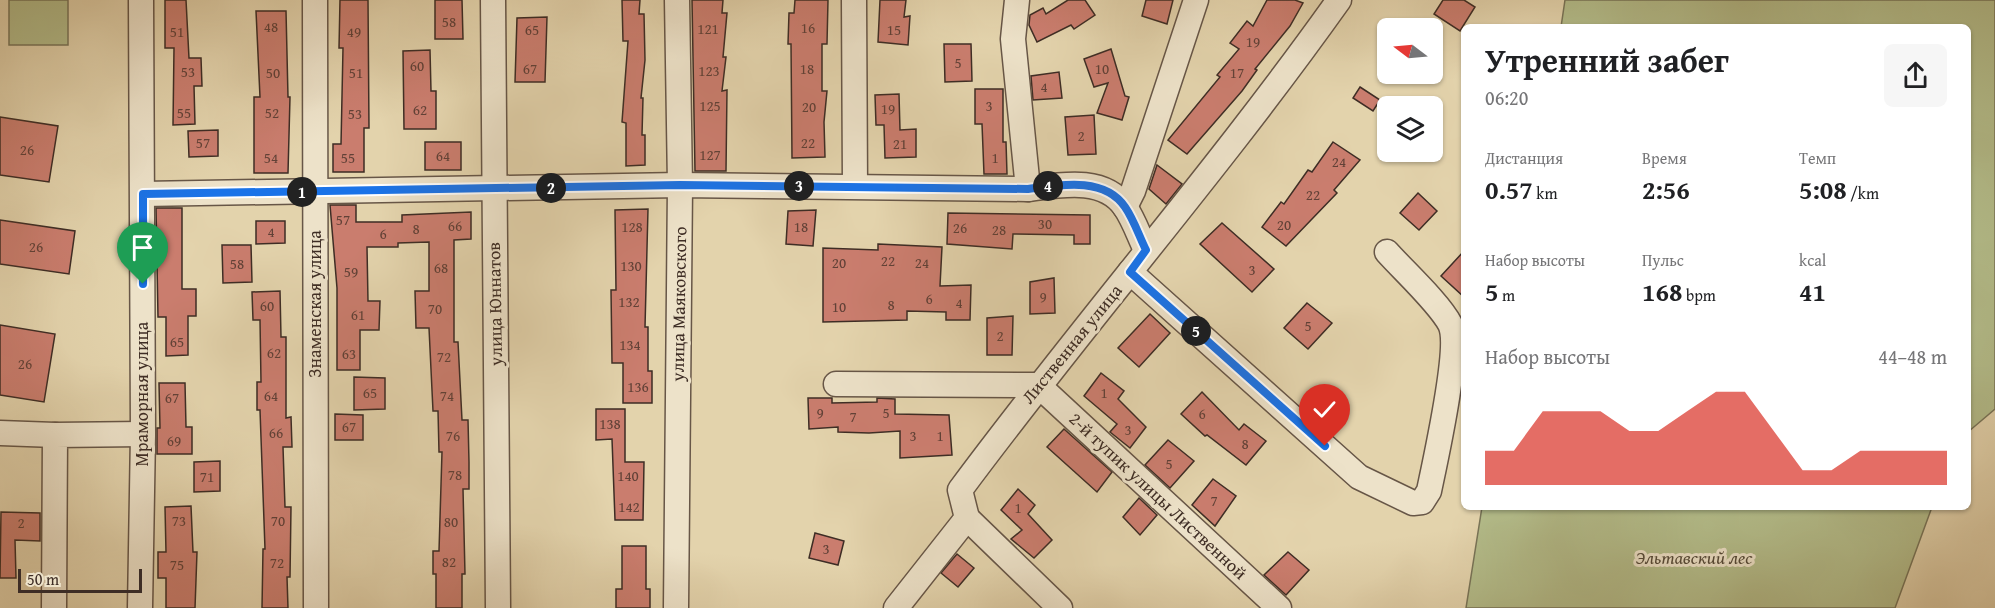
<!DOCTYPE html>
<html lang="ru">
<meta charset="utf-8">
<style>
body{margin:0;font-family:"Gentium Book Plus",serif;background:#f6f6f6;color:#202124;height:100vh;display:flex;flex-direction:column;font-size:22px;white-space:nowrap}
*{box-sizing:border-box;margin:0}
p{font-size:20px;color:#757577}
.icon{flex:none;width:33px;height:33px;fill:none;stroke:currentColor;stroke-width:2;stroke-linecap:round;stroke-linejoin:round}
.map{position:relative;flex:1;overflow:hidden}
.panel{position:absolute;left:1461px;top:24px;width:510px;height:486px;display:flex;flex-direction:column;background:#fff;border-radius:9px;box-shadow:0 2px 4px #0004}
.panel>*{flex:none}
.needle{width:39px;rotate:286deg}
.fabs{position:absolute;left:1377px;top:18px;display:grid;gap:12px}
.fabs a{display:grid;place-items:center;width:66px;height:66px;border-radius:9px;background:#fff;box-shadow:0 2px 4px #0004;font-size:30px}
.scale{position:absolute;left:18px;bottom:15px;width:124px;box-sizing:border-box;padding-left:6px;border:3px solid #3e2d25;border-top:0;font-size:16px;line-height:21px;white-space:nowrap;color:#3e2d25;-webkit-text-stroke:4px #ede2c9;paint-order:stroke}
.pin{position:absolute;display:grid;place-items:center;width:51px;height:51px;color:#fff;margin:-62px -26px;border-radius:50% 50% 50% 0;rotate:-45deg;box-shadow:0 0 6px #0007}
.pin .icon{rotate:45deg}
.km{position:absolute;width:30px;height:30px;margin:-15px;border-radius:50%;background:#222;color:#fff;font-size:16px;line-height:30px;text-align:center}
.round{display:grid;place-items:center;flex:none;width:63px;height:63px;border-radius:9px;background:#f6f6f6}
.summary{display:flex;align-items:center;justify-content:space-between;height:102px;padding:0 24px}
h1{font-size:33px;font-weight:800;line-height:45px}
.stats{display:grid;grid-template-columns:repeat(3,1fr);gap:9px;height:102px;padding:6px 24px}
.stats div{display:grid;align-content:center}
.stats b{font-size:26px;font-weight:800}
.stats small{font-size:16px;font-weight:400}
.stats p{font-size:16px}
.chart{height:168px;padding:12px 24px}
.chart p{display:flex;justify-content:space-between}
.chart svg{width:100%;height:108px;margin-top:6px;fill:#d93025;opacity:.7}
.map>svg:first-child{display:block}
</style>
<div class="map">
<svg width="1995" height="608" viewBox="0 0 1995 608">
<rect width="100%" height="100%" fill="#e3d3ac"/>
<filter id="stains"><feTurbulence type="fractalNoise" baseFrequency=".00333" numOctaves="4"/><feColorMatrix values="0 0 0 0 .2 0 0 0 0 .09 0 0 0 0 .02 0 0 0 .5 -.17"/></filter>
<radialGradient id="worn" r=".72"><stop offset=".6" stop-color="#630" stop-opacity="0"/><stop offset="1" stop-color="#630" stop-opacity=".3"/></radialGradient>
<!-- green -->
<g fill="#b3bc8a" stroke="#787458" stroke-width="1.5">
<rect x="9" y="0" width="59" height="45"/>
<path d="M1565 0H1995V409L1968 432V27H1561Z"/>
<path d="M1482 507H1932L1895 608H1466Z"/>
</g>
<!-- building -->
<g fill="#ca7d6e" stroke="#3e2d25" stroke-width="1.5">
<path d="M165 0H186L189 58H201L202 86H194L195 124 173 125 174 48H165Z"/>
<path d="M340 0H368L369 128H364V172H333V144H341L343 48H339Z"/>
<path d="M435 0H462L463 39H435Z"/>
<path d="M622 0H640L639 14H644L645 60 641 98H643L642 135H645V165L626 166V123L622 122 628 41H623Z"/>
<path d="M692 0H723L722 13H727L723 57H726L722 91 727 90 726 171H695Z"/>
<path d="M795 0H828L827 44H822V91H827L824 122 825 157 792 158 791 44H788L789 13H794Z"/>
<path d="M880 0H906L904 17 910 16 908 45 878 42Z"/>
<path d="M1068 0H1085L1095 15 1074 29 1071 25 1037 42 1029 25 1030 15 1043 8 1046 14Z"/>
<path d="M1146 0H1173L1167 24 1142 16Z"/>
<path d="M1267 0H1295L1303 3 1290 26 1255 69 1257 70 1242 91 1187 154 1168 140 1220 77 1217 75 1239 49 1230 43 1247 21 1253 26Z"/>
<path d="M1443 0H1464L1475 7 1460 31 1434 14Z"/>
<path d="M256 11H286L288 97H290L288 173H254V97H260Z"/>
<path d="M547 17 545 82H515L517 18Z"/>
<path d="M944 44H971L972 81 945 82Z"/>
<path d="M1111 49 1125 96 1129 97 1122 120 1097 113 1108 83 1094 87 1084 59Z"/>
<path d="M430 50 431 91H436V129H404L403 51Z"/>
<path d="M1059 72 1062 98 1033 100 1031 76Z"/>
<path d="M1360 87 1380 100 1373 111 1353 98Z"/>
<path d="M975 89H1003V142H1006L1007 174H984L982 124H975Z"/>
<path d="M899 94 900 130 916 129V157L885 158 884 125H876L875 95Z"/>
<path d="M1094 115 1096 154 1068 155 1065 117Z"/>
<path d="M0 117 58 126 49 182 0 175Z"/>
<path d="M218 130V156L189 157 188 131Z"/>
<rect x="425" y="142" width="36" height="28"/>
<path d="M1333 142 1360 160 1334 190 1337 193 1286 246 1262 227 1281 202 1284 204 1308 170 1312 172Z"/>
<path d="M1157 165 1182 184 1166 204 1149 189Z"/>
<path d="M1418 193 1437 211 1419 230 1400 213Z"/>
<path d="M330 205H356V222H402V215L471 212V239L454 240V342H458L462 420H468L469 462V489H463L465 574H462V608H436V574H433V551H439L442 452H439L438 411H433L429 328H416L415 291H429V242L398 243V247H367L368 301H380L379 330H360V370H337V288Z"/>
<path d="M156 208H182V289H196V316H188V355L166 356V317H158Z"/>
<path d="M648 209 645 327H648V371H652V403H623V363H612L611 290H616L615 210Z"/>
<path d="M816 210 813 246 786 244 788 211Z"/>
<path d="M948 213 1090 215V244H1074V235L1013 234 1012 249 947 244Z"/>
<path d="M0 220 75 231 69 274 0 264Z"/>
<path d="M256 221H285V243L256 244Z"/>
<path d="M1222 223 1274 269 1252 292 1200 244Z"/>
<path d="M878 244 942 247 940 286 971 285 970 320H946V312L907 311V320L823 322V248L878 250Z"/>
<path d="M222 245H251L252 282 223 283Z"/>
<path d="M1464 251V297L1441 276Z"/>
<path d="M1054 278 1055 313 1030 314V282Z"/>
<path d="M280 291 281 337H286V418L291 417 292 447H283L285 507H291L290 577H287L288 608H262L263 549H265L260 410H257V382H261L260 320H253L252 292Z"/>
<path d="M1307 303 1332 323 1308 349 1284 328Z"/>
<path d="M1150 314 1170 333 1139 367 1118 348Z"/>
<path d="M1013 316 1012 355H987V318Z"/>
<path d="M0 325 55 334 44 402 0 395Z"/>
<path d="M1101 373 1124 391 1118 399 1146 427 1130 448 1110 432 1117 424 1084 396Z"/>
<path d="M354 377 385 378V409L354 410Z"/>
<path d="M159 383H185L186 427H192V454H157V428H160Z"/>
<path d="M1320 389 1347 410 1327 430 1303 407Z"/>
<path d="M1202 392 1239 430 1244 424 1266 441 1246 465 1207 435 1205 436 1181 414Z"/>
<path d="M808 398H832V403L877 402V398L895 399V414L949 415 952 455 900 458V431L869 433 838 432V427L809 429Z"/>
<path d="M596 409H625V462H644L643 520H615L612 439 596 440Z"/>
<path d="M335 414 363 415V440H335Z"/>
<path d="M1064 429 1112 472 1097 492 1047 447Z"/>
<path d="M1168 440 1194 461 1170 488 1145 465Z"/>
<path d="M220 461V491L194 492V462Z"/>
<path d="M1213 479 1236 496 1215 526 1192 505Z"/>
<path d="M1018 489 1035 505 1028 514 1052 540 1034 558 1011 539 1022 530 1001 510Z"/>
<path d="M1139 498 1157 515 1140 535 1123 517Z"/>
<path d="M191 506 193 552H197L195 608H166V578H158V552H166L165 507Z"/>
<path d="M1 512 40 513V541L15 540 16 578H0Z"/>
<path d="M815 533 844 541 838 565 809 558Z"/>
<path d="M622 546H646V589H650V608H616V589H622Z"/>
<path d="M1288 552 1309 570 1286 595 1264 575Z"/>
<path d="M957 554 974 568 958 587 941 573Z"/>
</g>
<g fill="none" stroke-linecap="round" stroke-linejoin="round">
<!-- minor casing -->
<g stroke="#675647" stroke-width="27">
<g id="minor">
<path d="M315 0 316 608"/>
<path d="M493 0 498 608"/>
<path d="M854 0 855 186"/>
<path d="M1017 0 1013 39 1028 189"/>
<path d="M143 194 680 185 1028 189C1060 185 1104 176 1125 207 1134 220 1139 236 1146 250"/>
<path d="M1125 207 1133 191 1196 0"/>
<path d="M1130 272 1359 477 1413 503 1422 502 1429 491C1435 462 1461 346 1450 324 1439 303 1404 271 1387 252"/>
<path d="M836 384 1038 385 1279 608"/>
<path d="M0 433 55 435"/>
<path d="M967 518 1060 608"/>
<path d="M54 608 55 435 143 434"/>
<path d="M140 608 143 434 141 0"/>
<path d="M676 608 680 185 677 0"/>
<path d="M896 608 967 518 960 490C1083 324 1219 169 1339 0"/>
</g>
</g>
<!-- minor -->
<use href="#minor" stroke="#ede2c9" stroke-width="24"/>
</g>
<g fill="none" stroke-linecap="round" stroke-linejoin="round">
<!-- route casing -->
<g stroke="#fff" stroke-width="12">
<path id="route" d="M143 284V194L680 185 1028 189C1059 185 1104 176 1125 207 1134 220 1139 236 1146 250L1130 272 1325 446"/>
</g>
<!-- route -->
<use href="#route" stroke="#1a73e8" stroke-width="8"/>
</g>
<g text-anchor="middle" stroke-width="6" stroke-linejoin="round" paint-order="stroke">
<!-- number labels -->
<g font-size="15" fill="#614137">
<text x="449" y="27">58</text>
<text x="271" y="32">48</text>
<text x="808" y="33">16</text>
<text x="708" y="34">121</text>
<text x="532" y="35">65</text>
<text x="894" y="35">15</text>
<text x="177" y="37">51</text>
<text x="354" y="37">49</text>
<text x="1253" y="47">19</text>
<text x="958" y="68">5</text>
<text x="417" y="71">60</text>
<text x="530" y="74">67</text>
<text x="807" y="74">18</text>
<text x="1102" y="74">10</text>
<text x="709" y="76">123</text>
<text x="188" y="77">53</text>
<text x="273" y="78">50</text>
<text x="356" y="78">51</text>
<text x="1237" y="78">17</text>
<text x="1044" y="92">4</text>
<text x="710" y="111">125</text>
<text x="989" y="111">3</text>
<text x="809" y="112">20</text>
<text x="888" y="114">19</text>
<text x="420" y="115">62</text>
<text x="184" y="118">55</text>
<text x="272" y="118">52</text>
<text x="355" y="119">53</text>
<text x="1081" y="141">2</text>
<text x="203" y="148">57</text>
<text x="808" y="148">22</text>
<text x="900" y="149">21</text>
<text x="27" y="155">26</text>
<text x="710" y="160">127</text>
<text x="443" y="161">64</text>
<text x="271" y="163">54</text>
<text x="348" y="163">55</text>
<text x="995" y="163">1</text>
<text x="1339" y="167">24</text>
<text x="1313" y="200">22</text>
<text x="343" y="225">57</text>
<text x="1045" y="229">30</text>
<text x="1284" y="230">20</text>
<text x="455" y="231">66</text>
<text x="632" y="232">128</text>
<text x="801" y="232">18</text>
<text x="960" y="233">26</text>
<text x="416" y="234">8</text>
<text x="999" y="235">28</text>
<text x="271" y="237">4</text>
<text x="383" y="239">6</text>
<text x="36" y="252">26</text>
<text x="888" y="266">22</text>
<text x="839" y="268">20</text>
<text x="922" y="268">24</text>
<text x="237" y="269">58</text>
<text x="631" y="271">130</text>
<text x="441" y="273">68</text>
<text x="1252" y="275">3</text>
<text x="351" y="277">59</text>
<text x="1043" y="302">9</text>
<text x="929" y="304">6</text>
<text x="629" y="307">132</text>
<text x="959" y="308">4</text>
<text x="891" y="310">8</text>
<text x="267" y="311">60</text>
<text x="839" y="312">10</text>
<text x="435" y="314">70</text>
<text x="358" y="320">61</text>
<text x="1308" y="331">5</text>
<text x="1000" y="341">2</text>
<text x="177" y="347">65</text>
<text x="630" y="350">134</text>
<text x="274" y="358">62</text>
<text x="349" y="359">63</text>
<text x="444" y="362">72</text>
<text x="25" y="369">26</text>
<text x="638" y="392">136</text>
<text x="370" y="398">65</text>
<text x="1104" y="398">1</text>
<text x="271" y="401">64</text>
<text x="447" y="401">74</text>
<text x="172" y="403">67</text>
<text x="820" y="418">9</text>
<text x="886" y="418">5</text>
<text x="1202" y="419">6</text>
<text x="853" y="422">7</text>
<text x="610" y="429">138</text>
<text x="349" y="432">67</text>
<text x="1128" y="435">3</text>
<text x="276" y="438">66</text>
<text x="453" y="441">76</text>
<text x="913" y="441">3</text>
<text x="940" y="441">1</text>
<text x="174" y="446">69</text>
<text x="1245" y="449">8</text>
<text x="1169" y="469">5</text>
<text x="455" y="480">78</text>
<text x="628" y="481">140</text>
<text x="207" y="482">71</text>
<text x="1214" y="506">7</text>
<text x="629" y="512">142</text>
<text x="1018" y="513">1</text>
<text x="179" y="526">73</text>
<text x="278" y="526">70</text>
<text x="451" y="527">80</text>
<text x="21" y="528">2</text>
<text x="826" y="554">3</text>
<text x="449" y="567">82</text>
<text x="277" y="568">72</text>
<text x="177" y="570">75</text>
</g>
<!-- street labels -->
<g font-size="18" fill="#3e2d25" stroke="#ede2c9">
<text transform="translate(315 304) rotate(-90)" y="6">Знаменская улица</text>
<text transform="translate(495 304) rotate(-91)" y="6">улица Юннатов</text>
<text transform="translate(679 304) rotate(-89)" y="6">улица Маяковского</text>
<text transform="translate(1072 344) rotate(-51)" y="6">Лиственная улица</text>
<text transform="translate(142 394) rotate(-90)" y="6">Мраморная улица</text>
<text transform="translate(1158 496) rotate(43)" y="6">2-й тупик улицы Лиственной</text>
</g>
<!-- park labels -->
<g font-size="18" font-style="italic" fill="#554a39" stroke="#ede2c9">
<text x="1694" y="564">Эльтавский лес</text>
</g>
</g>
<rect width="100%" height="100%" filter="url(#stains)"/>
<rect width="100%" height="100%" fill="url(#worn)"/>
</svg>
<div class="fabs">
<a><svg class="needle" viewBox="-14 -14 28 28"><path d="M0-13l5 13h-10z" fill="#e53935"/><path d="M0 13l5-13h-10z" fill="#757577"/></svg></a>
<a><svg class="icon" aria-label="layers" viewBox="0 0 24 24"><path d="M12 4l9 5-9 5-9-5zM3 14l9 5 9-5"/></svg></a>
</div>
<div class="scale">50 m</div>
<div class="pin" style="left:143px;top:284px;background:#1e9e55"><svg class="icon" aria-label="arrive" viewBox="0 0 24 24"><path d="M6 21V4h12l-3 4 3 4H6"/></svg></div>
<div class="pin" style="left:1325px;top:446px;background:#d93025"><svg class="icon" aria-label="check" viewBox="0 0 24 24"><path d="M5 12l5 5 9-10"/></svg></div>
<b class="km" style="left:302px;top:192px">1</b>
<b class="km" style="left:551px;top:188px">2</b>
<b class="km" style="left:799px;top:186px">3</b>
<b class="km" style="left:1048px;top:186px">4</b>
<b class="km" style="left:1196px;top:331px">5</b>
<section class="panel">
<div class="summary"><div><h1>Утренний забег</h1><p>06:20</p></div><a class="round"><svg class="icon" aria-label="share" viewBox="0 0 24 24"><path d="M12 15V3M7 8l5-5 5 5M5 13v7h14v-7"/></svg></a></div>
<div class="stats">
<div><p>Дистанция</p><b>0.57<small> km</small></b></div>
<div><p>Время</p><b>2:56</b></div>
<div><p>Темп</p><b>5:08<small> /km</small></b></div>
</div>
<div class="stats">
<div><p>Набор высоты</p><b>5<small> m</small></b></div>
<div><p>Пульс</p><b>168<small> bpm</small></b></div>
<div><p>kcal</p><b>41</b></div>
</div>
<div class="chart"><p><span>Набор высоты</span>44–48 m</p>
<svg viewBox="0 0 160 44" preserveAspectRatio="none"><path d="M0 44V30L10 30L20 14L30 14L40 14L50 22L60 22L70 14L80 6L90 6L100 22L110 38L120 38L130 30L140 30L150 30L160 30V44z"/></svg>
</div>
</section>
</div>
